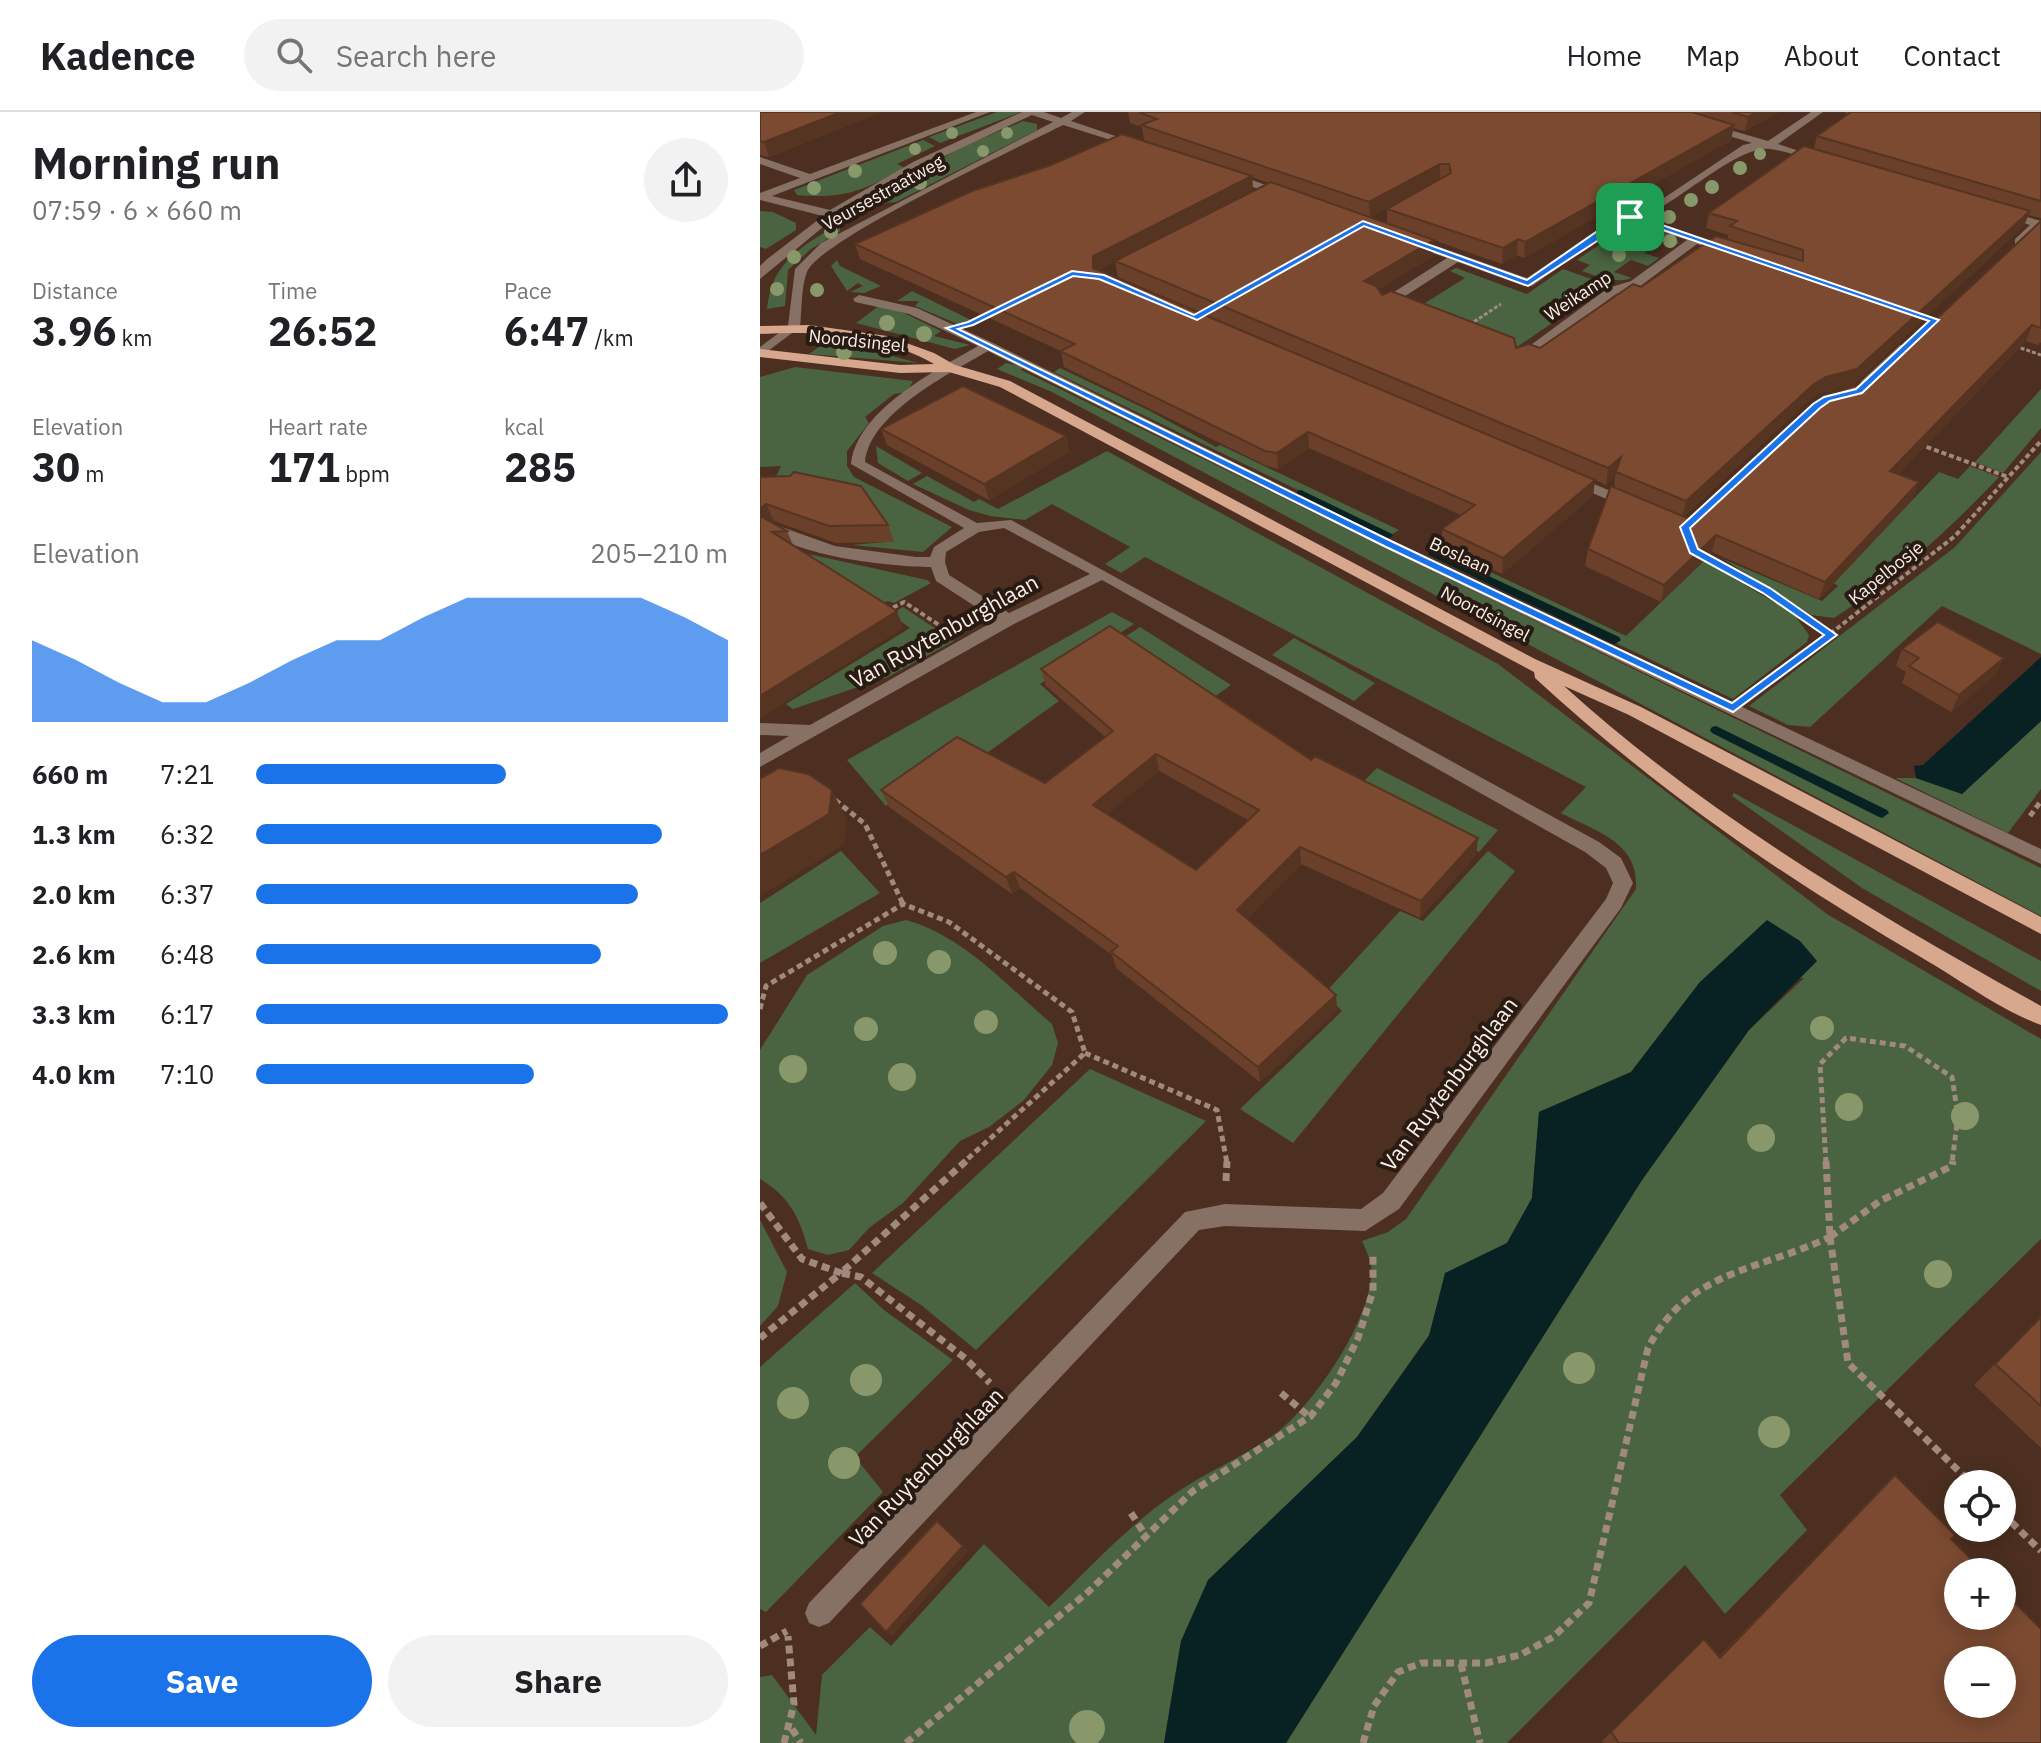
<!DOCTYPE html>
<meta charset="utf-8">
<style>
body{margin:0;font-family:"IBM Plex Sans",sans-serif;background:#f2f2f2;color:#202124;height:100vh;display:flex;flex-direction:column;font-size:30px;white-space:nowrap}
*{box-sizing:border-box;margin:0}
p{font-size:26px;color:#757577}
.icon{flex:none;width:44px;height:44px;fill:none;stroke:currentColor;stroke-width:2;stroke-linecap:round;stroke-linejoin:round}
.map{position:relative;flex:1;overflow:hidden}
.sheet{display:flex;flex-direction:column;background:#fff;width:760px}
.sheet>*{flex:none}
.fabs{position:absolute;left:1184px;top:1358px;display:grid;gap:16px}
.fabs a{display:grid;place-items:center;width:72px;height:72px;border-radius:50%;background:#fff;box-shadow:0 4px 20px #0003;font-size:40px}
.pin{position:absolute;display:grid;place-items:center;width:68px;height:68px;color:#fff;margin:-34px;border-radius:16px;box-shadow:0 4px 12px #0006}
.round{display:grid;place-items:center;flex:none;width:84px;height:84px;border-radius:42px;background:#f2f2f2}
.overview{display:flex;align-items:center;justify-content:space-between;height:136px;padding:0 32px}
h1{font-size:44px;font-weight:800;line-height:60px}
.figures{display:grid;grid-template-columns:repeat(3,1fr);gap:12px;height:136px;padding:8px 32px}
.figures div{display:grid;align-content:center}
.figures b{font-size:40px;font-weight:800}
.figures small{font-size:22px;font-weight:400}
.figures p{font-size:22px}
.chart{height:224px;padding:16px 32px}
.chart p{display:flex;justify-content:space-between}
.chart svg{width:100%;height:144px;margin-top:8px;fill:#1a73e8;opacity:.7}
.primary-button{display:flex;gap:16px;margin-top:auto;padding:16px 32px}
.primary-button a{flex:1;height:92px;border-radius:48px;background:#1a73e8;color:#fff;font-size:32px;font-weight:800;line-height:92px;text-align:center}
.primary-button a+a{background:#f2f2f2;color:#202124}
ul{padding:0 32px;list-style:none;font-size:26px}
li{display:grid;grid-template-columns:128px 96px 1fr;align-items:center;height:60px}
li i{height:20px;border-radius:10px;background:#1a73e8}
header{display:flex;align-items:center;gap:48px;box-sizing:border-box;height:112px;padding:0 40px;background:#fff;border-bottom:2px solid #e0e0e0}
header strong{font-size:38px}
nav{display:flex;gap:44px;margin-inline-start:auto;font-size:28px}
.search{width:560px;height:72px;background:#f2f2f2;display:flex;align-items:center;gap:20px;box-sizing:border-box;padding:0 28px;border-radius:44px;color:#757577;font-size:30px}
main{display:flex;flex:1;min-height:0}
.map>svg:first-child{display:block}
</style>
<header>
<strong>Kadence</strong>
<div class="search"><svg class="icon" aria-label="search" viewBox="0 0 24 24"><circle cx="10" cy="10" r="6"/><path d="M15 15l6 6"/></svg>Search here</div>
<nav><a>Home</a><a>Map</a><a>About</a><a>Contact</a></nav>
</header>
<main>
<section class="sheet">
<div class="overview"><div><h1>Morning run</h1><p>07:59 · 6 × 660 m</p></div><a class="round"><svg class="icon" aria-label="share" viewBox="0 0 24 24"><path d="M12 15V3M7 8l5-5 5 5M5 13v7h14v-7"/></svg></a></div>
<div class="figures">
<div><p>Distance</p><b>3.96<small> km</small></b></div>
<div><p>Time</p><b>26:52</b></div>
<div><p>Pace</p><b>6:47<small> /km</small></b></div>
</div>
<div class="figures">
<div><p>Elevation</p><b>30<small> m</small></b></div>
<div><p>Heart rate</p><b>171<small> bpm</small></b></div>
<div><p>kcal</p><b>285</b></div>
</div>
<div class="chart"><p><span>Elevation</span>205–210 m</p>
<svg viewBox="0 0 160 44" preserveAspectRatio="none"><path d="M0 44V19L10 25L20 32L30 38L40 38L50 32L60 25L70 19L80 19L90 12L100 6L110 6L120 6L130 6L140 6L150 12L160 19V44z"/></svg>
</div>
<ul>
<li><b>660 m</b>7:21<i style="width:53%"></i></li>
<li><b>1.3 km</b>6:32<i style="width:86%"></i></li>
<li><b>2.0 km</b>6:37<i style="width:81%"></i></li>
<li><b>2.6 km</b>6:48<i style="width:73%"></i></li>
<li><b>3.3 km</b>6:17<i style="width:100%"></i></li>
<li><b>4.0 km</b>7:10<i style="width:59%"></i></li>
</ul>
<div class="primary-button"><a>Save</a><a>Share</a></div>
</section>
<div class="map">
<svg width="1281" height="1631" viewBox="0 0 1281 1631">
<rect width="100%" height="100%" fill="#4c2f20"/>
<!-- green -->
<g fill="#4a6340">
<path d="M237 0H261L180 31 169 25Z"/>
<path d="M263 9 277 12V18L136 90 122 91 111 86 202 35Z"/>
<path d="M163 28 175 34 137 52 145 56C102 79 86 87 37 83L34 78Z"/>
<path d="M0 99 13 100 36 111V118L6 137 0 135Z"/>
<path d="M80 115V119L51 137 28 158 25 194 7 197C11 163 24 148 51 129 61 123 69 116 80 115Z"/>
<path d="M886 115 916 125 919 132 900 129 884 141 899 146 888 154 871 148 854 160 872 166C855 172 839 165 822 159L830 153 817 148 862 117 876 121Z"/>
<path d="M77 148 80 154 121 174 104 181 90 180 103 174 98 171 87 179 71 154Z"/>
<path d="M696 156 767 182 803 157 848 173 757 235 709 217 711 211 707 208 699 213 662 193 705 166 690 159Z"/>
<path d="M152 179 211 208 200 213 155 194 159 189H137Z"/>
<path d="M119 194 144 201 181 219 174 224 210 233 195 237 96 211Z"/>
<path d="M70 227 158 251 49 242Z"/>
<path d="M246 251 263 255 261 258 1281 756V804L292 280 237 257Z"/>
<path d="M35 255 153 269 147 280 134 282 105 305 109 311 87 339V354L94 365 192 415 163 440 92 433 125 430V420L14 369 21 354 0 355V265Z"/>
<path d="M300 256 390 299 456 335 460 333 639 418 631 423 294 260Z"/>
<path d="M1281 277V316L1243 361 1215 350Z"/>
<path d="M116 334 162 361 148 369 118 351Z"/>
<path d="M347 339 738 552 1067 802 1281 927V1127L1020 1383 1047 1418 965 1502 925 1453 747 1631H526L882 1068 989 918 1044 866 940 870 871 960 779 1000 772 1086 747 1131 686 1161 669 1223 597 1325 563 1358 421 1529 404 1631H0V1565L12 1563 56 1623 62 1563 110 1515 131 1534 224 1432 289 1495C330 1456 369 1412 416 1381 449 1358 487 1344 520 1318 556 1289 617 1200 611 1152 609 1144 605 1136 602 1129L628 1120 646 1107 876 777C879 730 837 720 801 701L826 675 385 445 361 461 345 452 370 435 292 392 265 408 230 404 209 398 153 372 167 364 214 390 219 387 238 397Z"/>
<path d="M1281 340V542L1182 494 1050 615 1028 613 989 594 1195 435Z"/>
<path d="M1210 354 1239 365C1188 419 1136 466 1074 506L1051 503 963 447 1062 489 1078 474 1074 471 1179 360 1198 367Z"/>
<path d="M30 438 167 468 171 471 134 491 127 489 120 494Z"/>
<path d="M944 449 1034 502 1049 523 1047 530 973 587 716 464 724 457 866 524Z"/>
<path d="M143 495 194 529 128 565 33 597 26 592 150 516 131 502Z"/>
<path d="M352 500 374 512 280 572 299 589 220 646 203 638 126 694 87 648Z"/>
<path d="M380 515 471 573 447 590 357 530Z"/>
<path d="M534 526 615 571 594 589 512 543Z"/>
<path d="M1281 609V677L1248 721 1135 666H1156L1202 682Z"/>
<path d="M617 656 738 718 719 740 596 677Z"/>
<path d="M974 681 1281 849V879L1102 776 972 684Z"/>
<path d="M81 739 120 781 0 851V791Z"/>
<path d="M728 739 755 759 533 1031 480 997 582 899 564 882 640 799 663 809Z"/>
<path d="M146 808C204 824 247 874 292 912L298 931 292 953 264 988 229 1015 200 1029 143 1091 109 1116 89 1138 68 1143 48 1137C40 1106 29 1084 0 1067V938L47 863 123 814Z"/>
<path d="M330 957 446 1009 216 1238 161 1193 112 1161Z"/>
<path d="M0 1108 27 1160 18 1194 0 1214Z"/>
<path d="M95 1171 124 1198 193 1248 95 1345 123 1380 6 1500 0 1497V1255Z"/>
</g>
<!-- water -->
<g fill="#082123">
<path d="M1281 545V609L1202 682 1156 666 1154 654 1163 653Z"/>
<path d="M1007 808 1040 829 1057 849 989 918 882 1068 526 1631H404L421 1529 448 1468 597 1325 669 1224 685 1161 747 1131 772 1086 779 1000 871 960 940 870Z"/>
</g>
<g fill="none" stroke-linecap="round" stroke-linejoin="round">
<!-- stream -->
<g fill="#082123" fill-rule="evenodd">
<path d="M541 378 632 422 633 424 628 427 624 426 537 383V379Z"/>
<path d="M673 438 859 525 861 528 855 532 851 531 669 443 668 441Z"/>
<path d="M956 614 1127 698 1129 701 1122 706 1117 704 952 621 950 618 952 615Z"/>
</g>
<!-- path-far3 -->
<g stroke="#a08a7e" stroke-width="3" stroke-dasharray="4 2" stroke-linecap="butt">
<path d="M1160 204 1181 210"/>
<path d="M709 213 741 192"/>
<path d="M1255 234 1281 243"/>
</g>
<!-- path-far2 -->
<g stroke="#a08a7e" stroke-width="4" stroke-dasharray="5 3" stroke-linecap="butt">
<path d="M1159 332 1248 365"/>
<path d="M944 444 1007 478 1071 523"/>
<path d="M126 499 144 490 179 513"/>
<path d="M1001 576 1195 424 1281 329"/>
</g>
<!-- path-far1 -->
<g stroke="#a08a7e" stroke-width="5" stroke-dasharray="6 4" stroke-linecap="butt">
<path d="M75 688 105 712 143 792"/>
<path d="M1270 704 1281 689"/>
<path d="M0 897 6 874 143 792 189 810 312 900 325 941 203 1051"/>
<path d="M325 941 457 998 467 1051"/>
<path d="M1066 1051 1060 952 1086 926 1145 934 1192 965 1198 1004 1192 1051"/>
</g>
<!-- path -->
<g stroke="#a08a7e" stroke-width="7" stroke-dasharray="8 5" stroke-linecap="butt">
<path d="M206 1049 81 1161 101 1165 206 1247 230 1271"/>
<path d="M1066 1049 1070 1125"/>
<path d="M466 1069 467 1049"/>
<path d="M0 1091 42 1147 81 1161 0 1226"/>
<path d="M1070 1125 1088 1251 1212 1372"/>
<path d="M1070 1125 1120 1089 1192 1054 1193 1049"/>
<path d="M521 1281 550 1305"/>
<path d="M371 1401 384 1421"/>
<path d="M1242 1401 1281 1439"/>
<path d="M0 1534 27 1519"/>
<path d="M701 1552 720 1631"/>
<path d="M32 1617 41 1631"/>
<path d="M24 1631 34 1592 28 1524"/>
<path d="M146 1631 328 1480 433 1379 551 1304 576 1271 598 1226 613 1179V1140"/>
<path d="M603 1631 614 1594 638 1560 661 1551H726L760 1543 793 1525 829 1491 888 1236C928 1158 998 1159 1070 1125"/>
</g>
<!-- minor -->
<g fill="#877064" fill-rule="evenodd">
<path d="M216 0H230L12 84 70 98 153 50 262 0H284L301 6 312 0H325L311 9 385 34 376 36 303 13C262 34 59 128 47 160 41 175 42 198 40 215L0 245V235L28 214 35 157 61 131 293 10 272 3 161 55 82 101 83 106H74L0 167V154L6 148 63 104 0 88V81L40 66 0 52V45L50 62Z"/>
<path d="M891 0H907L1008 29 1051 0H1063L1018 32 1063 47 1058 50C1043 46 1026 39 1010 37 979 32 917 92 882 105L952 131 946 135 937 132 879 175 856 182 765 249 753 246 848 176 871 169 927 128 871 109 859 113 772 174H764L698 150 628 195H620V189L687 146 643 131V125H651L767 166 851 109 892 94 983 33 992 31Z"/>
<path d="M467 59 531 82 533 84 523 86 463 64V60Z"/>
<path d="M1242 98 1281 109V116L1263 133H1255V127L1270 113 1238 103V99Z"/>
<path d="M99 183 157 196 233 231 633 429 1281 737V752L623 435 228 239C189 262 110 301 105 350L217 411 251 408 839 730 861 746 873 771 861 796 639 1097 605 1119 465 1114 439 1118 69 1511 59 1515 49 1511 45 1501 49 1491 425 1100 465 1092 601 1097 623 1081 846 787 853 771 846 756 825 740 342 468 254 512 0 655V641L29 624 0 623V611L50 613 236 508 176 469 171 455C131 455 34 444 5 417L13 412 75 434 156 445H170L174 435 204 416 91 352C97 298 175 259 218 234L149 202 95 190 93 187ZM244 416 330 462 249 501 189 463 185 450 186 440 219 420Z"/>
<path d="M1140 233 1152 236 1104 282 1085 284V278L1094 276Z"/>
<path d="M810 362 877 390 879 393 877 396H867L805 369 803 366Z"/>
</g>
<!-- major -->
<path fill="#d7a88e" fill-rule="evenodd" d="M49 213 127 224 174 241 195 253 250 269 775 547 881 595 1281 805V822L869 603 804 574C947 704 1113 800 1281 894V913C1242 899 1200 868 1164 847 1024 766 894 676 775 566L774 560 240 275 189 260 140 261 0 245V237L140 253 174 252C121 222 59 219 0 222V214Z"/>
</g>
<!-- trees -->
<g fill="#89986a">
<circle cx="192" cy="21" r="6"/>
<circle cx="247" cy="21" r="6"/>
<circle cx="155" cy="37" r="6"/>
<circle cx="223" cy="39" r="6"/>
<circle cx="1000" cy="42" r="6"/>
<circle cx="178" cy="53" r="7"/>
<circle cx="980" cy="56" r="7"/>
<circle cx="95" cy="59" r="7"/>
<circle cx="160" cy="71" r="7"/>
<circle cx="952" cy="75" r="7"/>
<circle cx="54" cy="76" r="7"/>
<circle cx="931" cy="88" r="7"/>
<circle cx="909" cy="105" r="7"/>
<circle cx="71" cy="120" r="7"/>
<circle cx="884" cy="120" r="7"/>
<circle cx="910" cy="129" r="7"/>
<circle cx="859" cy="143" r="7"/>
<circle cx="34" cy="145" r="7"/>
<circle cx="17" cy="177" r="7"/>
<circle cx="57" cy="178" r="7"/>
<circle cx="127" cy="211" r="8"/>
<circle cx="164" cy="222" r="8"/>
<circle cx="84" cy="240" r="8"/>
<circle cx="125" cy="841" r="12"/>
<circle cx="179" cy="850" r="12"/>
<circle cx="226" cy="910" r="12"/>
<circle cx="1062" cy="916" r="12"/>
<circle cx="106" cy="917" r="12"/>
<circle cx="33" cy="957" r="14"/>
<circle cx="142" cy="965" r="14"/>
<circle cx="1089" cy="995" r="14"/>
<circle cx="1205" cy="1004" r="14"/>
<circle cx="1001" cy="1026" r="14"/>
<circle cx="1178" cy="1162" r="14"/>
<circle cx="819" cy="1256" r="16"/>
<circle cx="106" cy="1268" r="16"/>
<circle cx="33" cy="1291" r="16"/>
<circle cx="1014" cy="1320" r="16"/>
<circle cx="84" cy="1351" r="16"/>
<circle cx="327" cy="1616" r="18"/>
</g>
<!-- wall -->
<g fill="#6a402a" fill-rule="evenodd">
<path d="M0 0H122L9 45 0 43Z"/>
<path d="M368 0H1019L985 19 973 16 971 28 764 146 757 143 742 152 662 124 673 144 618 177 622 183 756 236H780L881 175 968 127V123L946 116 949 101 1054 37 1057 24 1087 3 1085 0H1281V106L1268 103 1264 114 1093 273 1061 281 1049 288 924 404 927 406 936 403 1111 268 1281 109V230L1278 233 1266 229 1138 362 1153 387 1059 487 952 440 901 490 825 454 828 437 854 375 855 365 846 373 835 368 833 384 742 462 682 433V417L701 403 549 336 518 357 507 354 304 255 301 239 100 147 95 132 291 53 432 45 384 28 382 15 370 11ZM492 65 509 71 355 149 493 79ZM680 67 627 97V112L610 106ZM355 149 358 165 806 356 338 158Z"/>
<path d="M121 317 306 324 309 340 229 388 127 333Z"/>
<path d="M0 365 128 413 134 430 76 431 14 409 12 411 27 419 33 433 137 499 143 516 0 606Z"/>
<path d="M1142 537 1236 563 1191 600 1142 571 1146 560 1136 554Z"/>
<path d="M281 557 551 648 718 726 716 743 660 806 541 752 487 807 576 883 577 899 500 970 356 856 352 843 260 776 252 782 129 695 121 678 285 671 345 625 286 574ZM399 659 488 708 436 758 347 702Z"/>
<path d="M1281 1204V1336L1214 1273Z"/>
<path d="M1135 1363 1191 1427 1281 1631H844L842 1629 944 1527 959 1545Z"/>
</g>
<!-- shaded-wall -->
<g fill="#563422">
<path d="M81 0H122L9 45 4 30Z"/>
<path d="M996 0H1019L985 19 988 5Z"/>
<path d="M974 13 971 28 764 146 765 130Z"/>
<path d="M680 52V67L610 106 609 90Z"/>
<path d="M492 64 493 79 336 159 333 156V144Z"/>
<path d="M1270 99 1264 114 1093 273 1061 281 1049 288 922 405 926 389 1054 272Z"/>
<path d="M758 127 757 143 742 152 743 136Z"/>
<path d="M674 128 673 144 604 185V169Z"/>
<path d="M1272 213 1266 229 1124 376 1130 359Z"/>
<path d="M548 320 549 336 518 357 517 341Z"/>
<path d="M306 324 309 340 229 388 224 372Z"/>
<path d="M861 345 855 365 846 373 848 356Z"/>
<path d="M835 368 833 384 742 462 743 446Z"/>
<path d="M1159 370 1153 387 1059 487 1065 470Z"/>
<path d="M6 392 14 409 2 418 0 413V397Z"/>
<path d="M956 423 952 440 901 490 904 473Z"/>
<path d="M137 499 143 516 0 606V584Z"/>
<path d="M1244 546 1236 563 1191 600 1199 583Z"/>
<path d="M396 642 399 659 337 710 333 693Z"/>
<path d="M72 678 87 708 84 733 0 784V743Z"/>
<path d="M718 726 716 743 660 806 661 789Z"/>
<path d="M540 735 541 752 480 814 477 798Z"/>
<path d="M254 760 260 776 252 782 246 765Z"/>
<path d="M576 883 577 899 500 970 498 955Z"/>
<path d="M203 1434 208 1439 132 1524 126 1520Z"/>
</g>
<!-- building -->
<g fill="#7b4a31" stroke="#563422" stroke-width="2" fill-rule="evenodd">
<path d="M0 0H81L4 30 0 29Z"/>
<path d="M378 0H932L974 13 765 130 758 127 743 136 627 97 691 61 689 52H680L609 90 381 13 397 7Z"/>
<path d="M972 0H996L988 5Z"/>
<path d="M1091 0H1281V89L1057 24Z"/>
<path d="M362 22 492 64 333 144V156L835 368 743 446 682 417 715 393 548 320 517 341 505 339 300 239 315 232 95 132 212 79 291 53Z"/>
<path d="M1044 34 1270 99 1097 257 1066 265 1054 272 926 389 856 360 861 345 848 356 355 149 511 70 674 128 604 169 616 174 622 183 631 179 754 226 756 236 769 232 780 236 873 172 881 175 956 124 1043 149V138L970 114 977 109 949 101Z"/>
<path d="M1281 109V216L1272 213 1130 359 1159 370 1065 470 956 423 904 473 828 437 851 374 927 406 936 403 1067 283 1111 268Z"/>
<path d="M203 274 306 324 224 372 121 317Z"/>
<path d="M34 360 101 374 128 413 69 414 6 392 0 397V365L30 364Z"/>
<path d="M0 404 27 419 12 420 137 499 0 584Z"/>
<path d="M1178 510 1244 546 1199 583 1149 554 1159 546 1142 537Z"/>
<path d="M350 514 551 648 555 644 718 726 661 789 540 735 477 798 576 883 498 955 351 840 358 834 254 760 246 765 121 678 197 625 285 671 353 619 281 557ZM396 642 499 698 436 758 333 693Z"/>
<path d="M19 656 48 662 72 678 69 702 0 743V667Z"/>
<path d="M1281 1205V1294L1235 1252Z"/>
<path d="M1135 1363 1195 1423 1191 1427 1224 1460H1198V1504H1242V1478L1281 1517V1631H859L851 1620 944 1527 960 1546ZM1198 1548H1242V1592H1198Z"/>
<path d="M177 1409 203 1434 126 1520 100 1492Z"/>
</g>
<!-- route -->
<path fill="#1a73e8" stroke="#fff" stroke-width="2" fill-rule="evenodd" d="M870 102 1179 208 1102 281 1070 289 1060 296 930 416 938 437 1010 476 1077 523 973 600 624 434 186 216 208 210 312 159 344 163 434 203 603 109 767 168 852 109ZM871 107 1169 209 1096 277 1064 285 1053 292 920 415 930 441 1003 481 1064 523 972 591 631 429 198 217 213 213 313 164 339 167 437 208 604 114 768 174Z"/>
<g text-anchor="middle" stroke-width="8" stroke-linejoin="round" paint-order="stroke">
<!-- far-street labels -->
<g font-size="18" fill="#fcede5" stroke="#281b14">
<text transform="translate(123 81) rotate(-29)" y="6">Veursestraatweg</text>
<text transform="translate(818 184) rotate(-33)" y="6">Weikamp</text>
<text transform="translate(97 229) rotate(6)" y="6">Noordsingel</text>
<text transform="translate(700 444) rotate(25)" y="6">Boslaan</text>
<text transform="translate(1126 461) rotate(-39)" y="6">Kapelbosje</text>
<text transform="translate(725 502) rotate(28)" y="6">Noordsingel</text>
</g>
<!-- street labels -->
<g font-size="22" fill="#fcede5" stroke="#281b14">
<text transform="translate(184 519) rotate(-29)" y="8">Van Ruytenburghlaan</text>
<text transform="translate(689 972) rotate(-53)" y="8">Van Ruytenburghlaan</text>
<text transform="translate(166 1355) rotate(-46)" y="8">Van Ruytenburghlaan</text>
</g>
</g>
</svg>
<div class="fabs">
<a><svg class="icon" aria-label="locate" viewBox="0 0 24 24"><circle cx="12" cy="12" r="6"/><path d="M12 2v4M12 18v4M2 12h4M18 12h4"/></svg></a>
<a>+</a>
<a>−</a>
</div>
<div class="pin" style="left:870px;top:105px;background:#1e9e55"><svg class="icon" aria-label="arrive" viewBox="0 0 24 24"><path d="M6 21V4h12l-3 4 3 4H6"/></svg></div>
</div>
</main>
